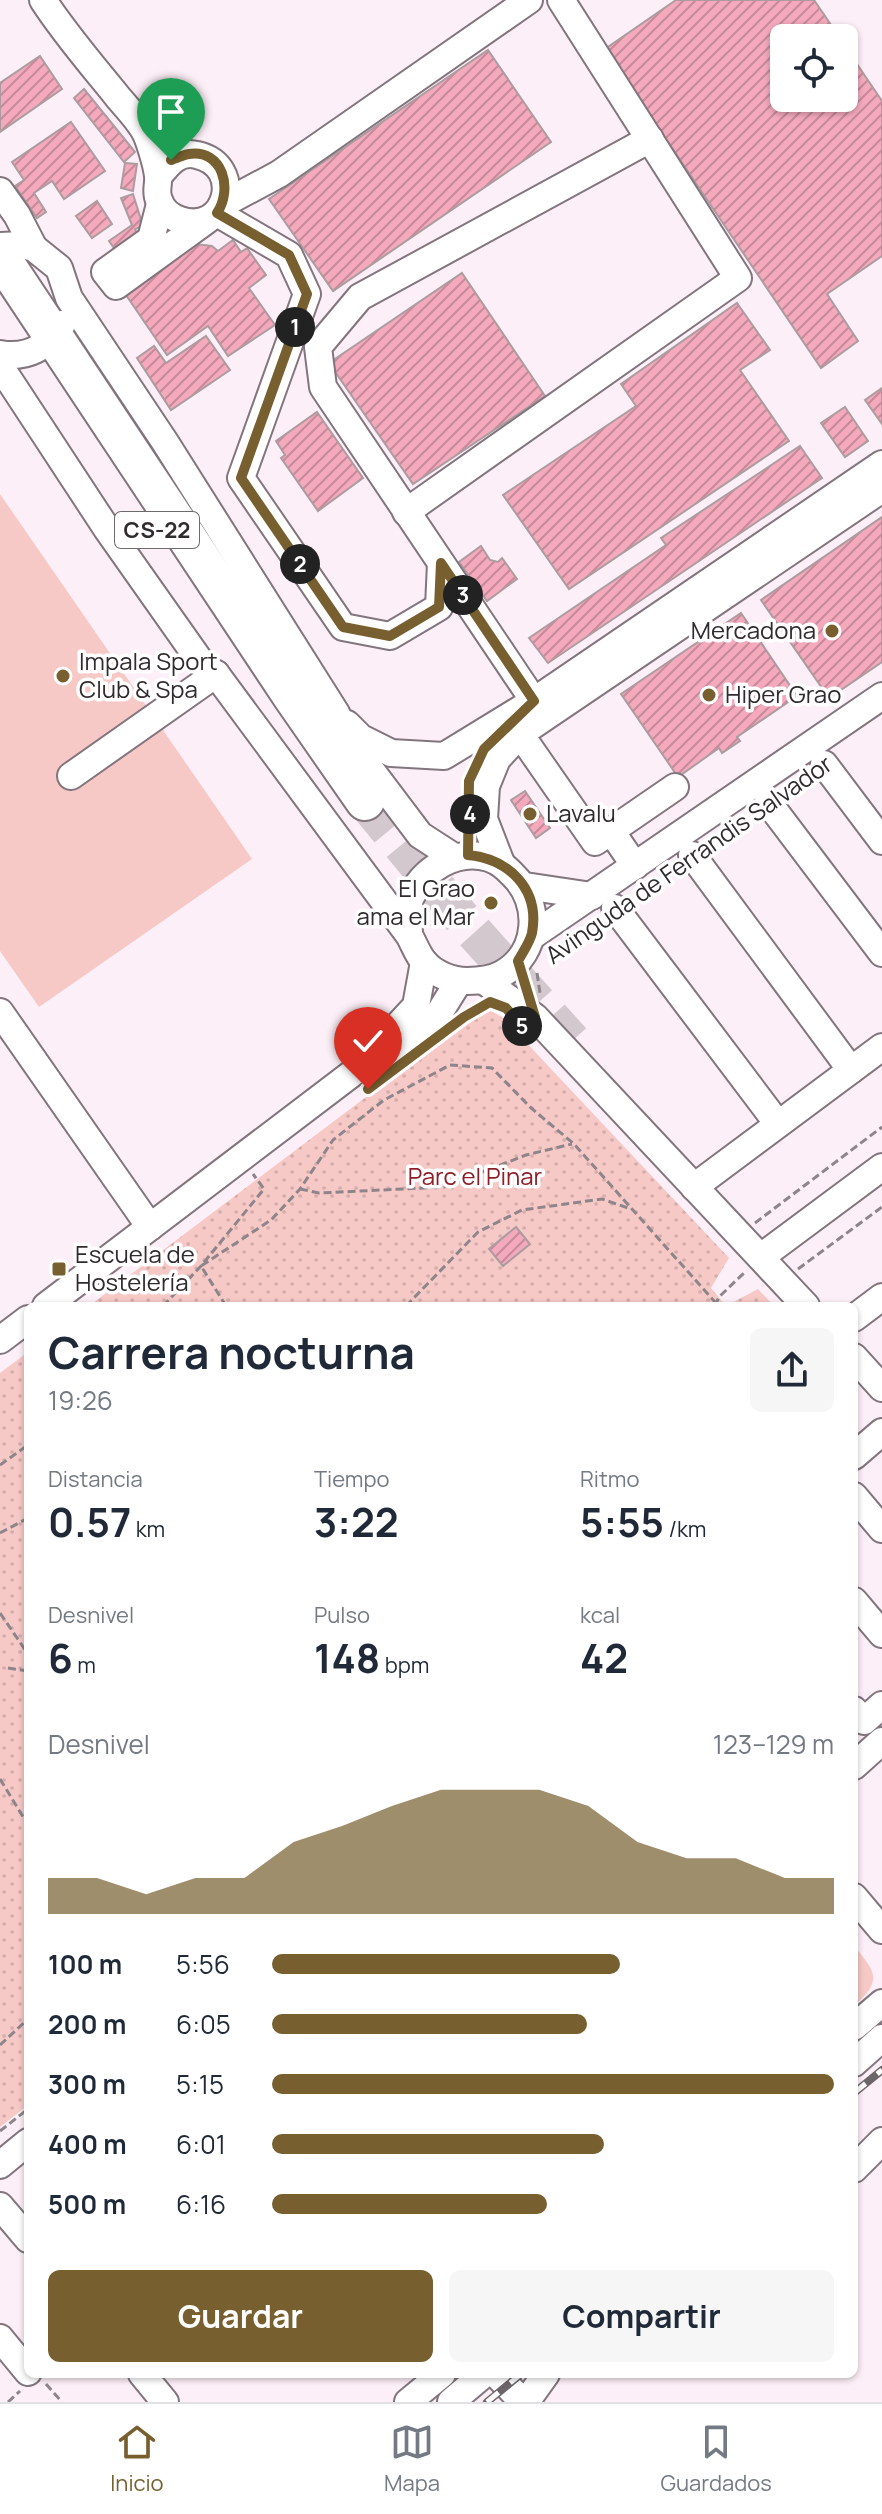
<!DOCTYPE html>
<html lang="es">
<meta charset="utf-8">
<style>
body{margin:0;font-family:Manrope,sans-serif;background:#f6f6f7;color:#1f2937;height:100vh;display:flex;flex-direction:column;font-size:30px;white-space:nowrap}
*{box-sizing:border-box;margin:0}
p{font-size:26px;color:#747a83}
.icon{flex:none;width:44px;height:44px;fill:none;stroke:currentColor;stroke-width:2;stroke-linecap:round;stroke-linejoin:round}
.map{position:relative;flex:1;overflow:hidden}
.panel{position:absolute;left:24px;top:1302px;width:834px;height:1076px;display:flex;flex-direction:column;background:#fff;border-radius:12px;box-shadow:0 2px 6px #0004}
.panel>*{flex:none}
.tools{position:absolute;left:770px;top:24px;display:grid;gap:16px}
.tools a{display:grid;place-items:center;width:88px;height:88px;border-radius:12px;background:#fff;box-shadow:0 2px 6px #0004;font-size:40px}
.pin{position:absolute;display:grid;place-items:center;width:68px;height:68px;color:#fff;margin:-82px -34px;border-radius:50% 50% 50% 0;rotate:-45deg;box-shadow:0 0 8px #0007}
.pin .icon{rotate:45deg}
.km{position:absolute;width:40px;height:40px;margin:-20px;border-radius:50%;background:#222;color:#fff;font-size:22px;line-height:40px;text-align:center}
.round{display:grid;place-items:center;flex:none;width:84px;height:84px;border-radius:12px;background:#f6f6f7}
.headline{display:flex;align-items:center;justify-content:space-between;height:136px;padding:0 24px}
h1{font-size:44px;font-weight:700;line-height:60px}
.figures{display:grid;grid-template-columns:repeat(3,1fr);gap:12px;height:136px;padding:8px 24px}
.figures div{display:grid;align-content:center}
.figures b{font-size:40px;font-weight:700}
.figures small{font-size:22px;font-weight:400}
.figures p{font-size:22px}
.chart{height:224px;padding:16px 24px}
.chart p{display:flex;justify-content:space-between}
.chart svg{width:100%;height:144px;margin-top:8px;fill:#775f2f;opacity:.7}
.primary-button{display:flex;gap:16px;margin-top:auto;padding:16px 24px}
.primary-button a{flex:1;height:92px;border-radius:12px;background:#775f2f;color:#fff;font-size:32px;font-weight:700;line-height:92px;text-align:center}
.primary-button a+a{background:#f6f6f7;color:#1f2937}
ul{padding:0 24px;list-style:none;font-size:26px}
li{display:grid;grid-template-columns:128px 96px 1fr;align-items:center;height:60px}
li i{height:20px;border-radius:10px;background:#775f2f}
.dock{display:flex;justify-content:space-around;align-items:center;height:112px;border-top:2px solid #e0e1e3;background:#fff;font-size:22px;color:#747a83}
.dock a{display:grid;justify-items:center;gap:4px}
.dock .on{color:#775f2f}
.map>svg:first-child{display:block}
</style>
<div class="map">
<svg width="882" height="2402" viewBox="0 0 882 2402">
<defs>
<pattern id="park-dots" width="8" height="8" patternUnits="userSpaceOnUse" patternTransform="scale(2)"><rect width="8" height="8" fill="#f6c9c6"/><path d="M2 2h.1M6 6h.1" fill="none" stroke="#d3adaa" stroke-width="1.8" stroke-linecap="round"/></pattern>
<pattern id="building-hatch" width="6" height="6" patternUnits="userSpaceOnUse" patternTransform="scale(2)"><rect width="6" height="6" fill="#f4a9bd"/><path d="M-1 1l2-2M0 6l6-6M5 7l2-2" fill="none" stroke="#c68a9a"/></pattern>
</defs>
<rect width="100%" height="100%" fill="#fdeff7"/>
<!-- green -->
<g fill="#f6c9c6">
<path d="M0 494 252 859 39 1007 0 951Z"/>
<path d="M854 1946C877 1973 882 1981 854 2006Z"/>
</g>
<!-- park -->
<g fill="url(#park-dots)">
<path d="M491 1011 502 1017 729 1258 711 1288 726 1306 758 1289 774 1306H89L476 1014Z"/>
<path d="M28 1352V2105L0 2127V1373Z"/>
</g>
<!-- building -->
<g fill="url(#building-hatch)" stroke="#ac9ca0" stroke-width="2">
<path d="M676 0H814L840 38H784V98H844V45L882 101V256L827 294 858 341 821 368 605 49Z"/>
<path d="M488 50 551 142 333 291 269 199Z"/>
<path d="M40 56 62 89 0 132V83Z"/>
<path d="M84 89 135 152 124 162 74 98Z"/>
<path d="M71 122 105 171 64 199 52 181 34 193 46 212 37 218 15 186 24 180 12 162Z"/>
<path d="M125 163 137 164 133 191 121 188Z"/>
<path d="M133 194 143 226 135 229 138 237 116 251 109 241 132 225 121 198Z"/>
<path d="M97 201 112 224 92 238 76 216Z"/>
<path d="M233 240 241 252 247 248 266 275 249 288 275 325 228 356 208 326 167 355 124 292 195 244 212 246 218 251Z"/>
<path d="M462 273 545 396 413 484 329 363Z"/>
<path d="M737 303 770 350 740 370 789 441 569 589 503 495 636 406 621 384Z"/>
<path d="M206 336 230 370 171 410 137 358 154 346 166 363Z"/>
<path d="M882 388V424L865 400Z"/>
<path d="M845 407 868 441 845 457 821 423Z"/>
<path d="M317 412 363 478 318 511 281 458 285 455 276 441Z"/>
<path d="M800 446 822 478 548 663 529 638 666 545 661 538Z"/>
<path d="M882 517V662L829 698 761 600Z"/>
<path d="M481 546 490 560 498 562 502 558 517 579 487 601 459 562Z"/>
<path d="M741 613 797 696 737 737 740 741 722 753 719 748 678 777 621 694Z"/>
<path d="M525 791 550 828 536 838 511 800Z"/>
<path d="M516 1227 530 1244 503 1266 489 1249Z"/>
</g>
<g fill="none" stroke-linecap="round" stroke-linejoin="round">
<!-- highway-tunnel -->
<path stroke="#d4c8cf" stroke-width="38" stroke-dasharray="38 19" stroke-linecap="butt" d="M365 801 465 922 572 1041"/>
<!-- minor casing -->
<g stroke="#82757d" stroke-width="30">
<g id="minor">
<path d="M43 0C65 34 92 65 117 96 126 107 137 118 144 130 149 138 157 166 158 176 159 185 155 191 159 200 162 210 171 217 180 220 227 236 246 166 197 155 179 150 168 164 158 177"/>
<path d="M0 191 17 215 34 248"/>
<path d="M160 204 151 239 105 272 116 286 207 220"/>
<path d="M223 204 279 174 529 0"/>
<path d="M217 213 289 255 307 294 241 478 343 627 390 636 439 607 441 563"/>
<path d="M0 246 22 245 34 248 59 268 69 298 165 442 336 713 352 745 420 835 454 857"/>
<path d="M0 354C27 359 48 347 62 324"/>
<path d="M0 366 107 529 205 668 216 674 409 935C414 944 418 955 424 962 434 974 452 981 467 981 479 981 491 980 502 974 539 953 542 903 513 875 505 867 500 862 489 858 457 848 422 869 410 899 407 909 409 924 409 935"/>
<path d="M406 512 738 278 561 0"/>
<path d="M534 701 323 387 318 347 360 297 650 139"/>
<path d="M347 724 361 738 391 753 444 756 534 701 882 464"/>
<path d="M520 734 595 842 611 831 635 866"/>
<path d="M824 764 882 841"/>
<path d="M71 776 216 674"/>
<path d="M768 802 882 953"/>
<path d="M611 831 675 787"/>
<path d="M692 855 851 1070"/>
<path d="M501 863 484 819 486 786 497 759 520 734 882 489"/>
<path d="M525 886 592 896"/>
<path d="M615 908 778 1124"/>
<path d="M532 936 882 696"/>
<path d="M484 981 535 1017 806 1306"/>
<path d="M0 1012 150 1227"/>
<path d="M378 1047 416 1006 424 962"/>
<path d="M694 1187 882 1047"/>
<path d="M761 1257 882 1167"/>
<path d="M46 1306 354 1072 433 1023 459 981"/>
<path d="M854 1318 882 1297"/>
<path d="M0 1340 28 1319"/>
<path d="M854 1357 882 1388"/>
<path d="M854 1456 882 1432"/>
<path d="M854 1496 882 1529"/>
<path d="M854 1601 882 1634"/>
<path d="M854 1710 864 1721 882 1705"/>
<path d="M854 1766 882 1741"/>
<path d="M854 1897 882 1930"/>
<path d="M854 2027 882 2003"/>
<path d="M854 2063 882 2038"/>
<path d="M0 2165 28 2142"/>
<path d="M854 2169 882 2141"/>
<path d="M0 2206 28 2239"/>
<path d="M0 2338 28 2372"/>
<path d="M142 2374 165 2402"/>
<path d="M496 2374 523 2402"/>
<path d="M408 2402 442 2374"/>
<path d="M451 2402 484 2374"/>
<path d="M526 2402 546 2374"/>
</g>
</g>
<!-- highway casing -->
<g stroke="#82757d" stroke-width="42">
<path id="highway" d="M0 256 292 696 365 801"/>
</g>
<!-- path -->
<g stroke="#8e858b" stroke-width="3" stroke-dasharray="8 4" stroke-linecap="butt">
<path d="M549 953 599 919"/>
<path d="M537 973 540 993"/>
<path d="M464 1017 482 1007"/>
<path d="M300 1189 319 1193 444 1187 526 1155 572 1144"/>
<path d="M755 1223 882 1127"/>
<path d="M798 1269 882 1207"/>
<path d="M163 1306 201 1266 264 1189 253 1174"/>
<path d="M226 1306 201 1266 271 1220 300 1189 333 1140 384 1100 450 1065 492 1068 530 1107 574 1144 715 1302"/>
<path d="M406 1306 478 1232 522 1210 602 1199 631 1209"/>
<path d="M715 1306 719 1297 746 1271"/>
<path d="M0 1465 28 1445"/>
<path d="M0 1533 28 1518"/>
<path d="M0 1613 28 1654"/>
<path d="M8 1668 28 1671"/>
<path d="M0 1779 28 1825"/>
<path d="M0 2045 28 2019"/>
<path d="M0 2131 28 2109"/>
<path d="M46 2384 62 2402"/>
<path d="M8 2402 20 2391"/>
</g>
<!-- minor -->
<use href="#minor" stroke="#fff" stroke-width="26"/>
<!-- highway -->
<use href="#highway" stroke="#fff" stroke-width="38"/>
<!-- rail casing -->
<g stroke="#6c6569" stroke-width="8">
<g id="rail">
<path d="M854 2093 882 2070"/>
<path d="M487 2402 521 2374"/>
</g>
</g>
<!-- rail -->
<use href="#rail" stroke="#fff" stroke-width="5" stroke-dasharray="15" stroke-linecap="butt"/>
</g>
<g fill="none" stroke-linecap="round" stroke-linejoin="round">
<!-- route casing -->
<g stroke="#fff" stroke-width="16">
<path id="route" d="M171 160C176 158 183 155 189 154 223 149 233 189 217 213L289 255 307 294 241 478 343 627 390 636 439 607 441 563 534 701 484 749 469 781 468 855C509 859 540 889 532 933 530 942 523 952 518 961L535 1017 523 1027 506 1008 490 1002 464 1017 368 1089"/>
</g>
<!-- route -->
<use href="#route" stroke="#775f2f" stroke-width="10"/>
</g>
<!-- markers -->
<g fill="#775f2f" stroke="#fff" stroke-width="3">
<circle cx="832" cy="631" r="8"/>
<circle cx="63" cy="676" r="8"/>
<circle cx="709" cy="695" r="8"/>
<circle cx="530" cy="814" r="8"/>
<circle cx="491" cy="903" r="8"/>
<rect x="51" y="1261" width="16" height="16" rx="4"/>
</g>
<g text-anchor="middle" stroke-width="7" stroke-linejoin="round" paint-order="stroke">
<!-- shield labels -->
<rect fill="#fff" stroke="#6e6b6d" stroke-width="2" x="115" y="512" width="84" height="36" rx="6"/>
<g font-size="22" font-weight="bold" fill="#302b2e">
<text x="157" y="538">CS-22</text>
</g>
<!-- poi labels -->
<g font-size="24" fill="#302b2e" stroke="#fff" text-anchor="start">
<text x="816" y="639" text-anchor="end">Mercadona</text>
<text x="79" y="670">Impala Sport<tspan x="79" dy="28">Club &amp; Spa</tspan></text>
<text x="725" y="703">Hiper Grao</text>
<text x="546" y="822">Lavalu</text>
<text x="475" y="897" text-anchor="end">El Grao<tspan x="475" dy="28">ama el Mar</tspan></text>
<text x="75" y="1263">Escuela de<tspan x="75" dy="28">Hostelería</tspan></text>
</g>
<!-- street labels -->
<g font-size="24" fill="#302b2e" stroke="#fff">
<text transform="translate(689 860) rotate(-35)" y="8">Avinguda de Ferrandis Salvador</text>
</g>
<!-- park labels -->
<g font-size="24" fill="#8c1e27" stroke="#fff">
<text x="475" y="1185">Parc el Pinar</text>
</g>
</g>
</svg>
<div class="tools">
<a><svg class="icon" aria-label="locate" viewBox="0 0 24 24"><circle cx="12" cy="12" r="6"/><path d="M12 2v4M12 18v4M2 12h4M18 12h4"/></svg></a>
</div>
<div class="pin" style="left:171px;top:160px;background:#1e9e55"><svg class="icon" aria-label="arrive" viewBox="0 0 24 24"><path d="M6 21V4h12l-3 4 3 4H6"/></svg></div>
<div class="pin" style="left:368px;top:1089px;background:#d93025"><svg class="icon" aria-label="check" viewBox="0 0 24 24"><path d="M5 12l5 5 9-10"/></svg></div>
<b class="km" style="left:295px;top:327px">1</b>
<b class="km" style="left:300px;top:564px">2</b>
<b class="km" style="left:463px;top:595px">3</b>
<b class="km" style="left:470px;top:814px">4</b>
<b class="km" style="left:522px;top:1026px">5</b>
<section class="panel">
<div class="headline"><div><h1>Carrera nocturna</h1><p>19:26</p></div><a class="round"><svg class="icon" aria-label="share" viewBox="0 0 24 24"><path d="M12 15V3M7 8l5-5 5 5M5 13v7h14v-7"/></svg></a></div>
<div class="figures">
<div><p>Distancia</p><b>0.57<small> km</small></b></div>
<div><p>Tiempo</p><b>3:22</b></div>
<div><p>Ritmo</p><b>5:55<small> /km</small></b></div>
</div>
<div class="figures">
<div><p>Desnivel</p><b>6<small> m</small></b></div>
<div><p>Pulso</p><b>148<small> bpm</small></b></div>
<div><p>kcal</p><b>42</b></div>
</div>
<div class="chart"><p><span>Desnivel</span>123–129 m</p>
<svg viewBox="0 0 160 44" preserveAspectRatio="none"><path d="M0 44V33L10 33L20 38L30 33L40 33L50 22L60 17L70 11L80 6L90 6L100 6L110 11L120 22L130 27L140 27L150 33L160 33V44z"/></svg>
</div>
<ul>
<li><b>100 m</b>5:56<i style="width:62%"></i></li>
<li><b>200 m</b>6:05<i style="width:56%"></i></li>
<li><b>300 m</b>5:15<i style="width:100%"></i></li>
<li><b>400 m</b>6:01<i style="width:59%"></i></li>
<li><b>500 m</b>6:16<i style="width:49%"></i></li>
</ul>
<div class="primary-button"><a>Guardar</a><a>Compartir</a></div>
</section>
</div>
<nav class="dock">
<a class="on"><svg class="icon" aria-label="home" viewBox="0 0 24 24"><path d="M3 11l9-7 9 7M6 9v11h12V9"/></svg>Inicio</a>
<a><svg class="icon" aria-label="map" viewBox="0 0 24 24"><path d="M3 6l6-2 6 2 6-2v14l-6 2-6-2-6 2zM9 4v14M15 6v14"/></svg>Mapa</a>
<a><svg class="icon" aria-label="saved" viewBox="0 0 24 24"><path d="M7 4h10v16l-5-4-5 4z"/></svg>Guardados</a>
</nav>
